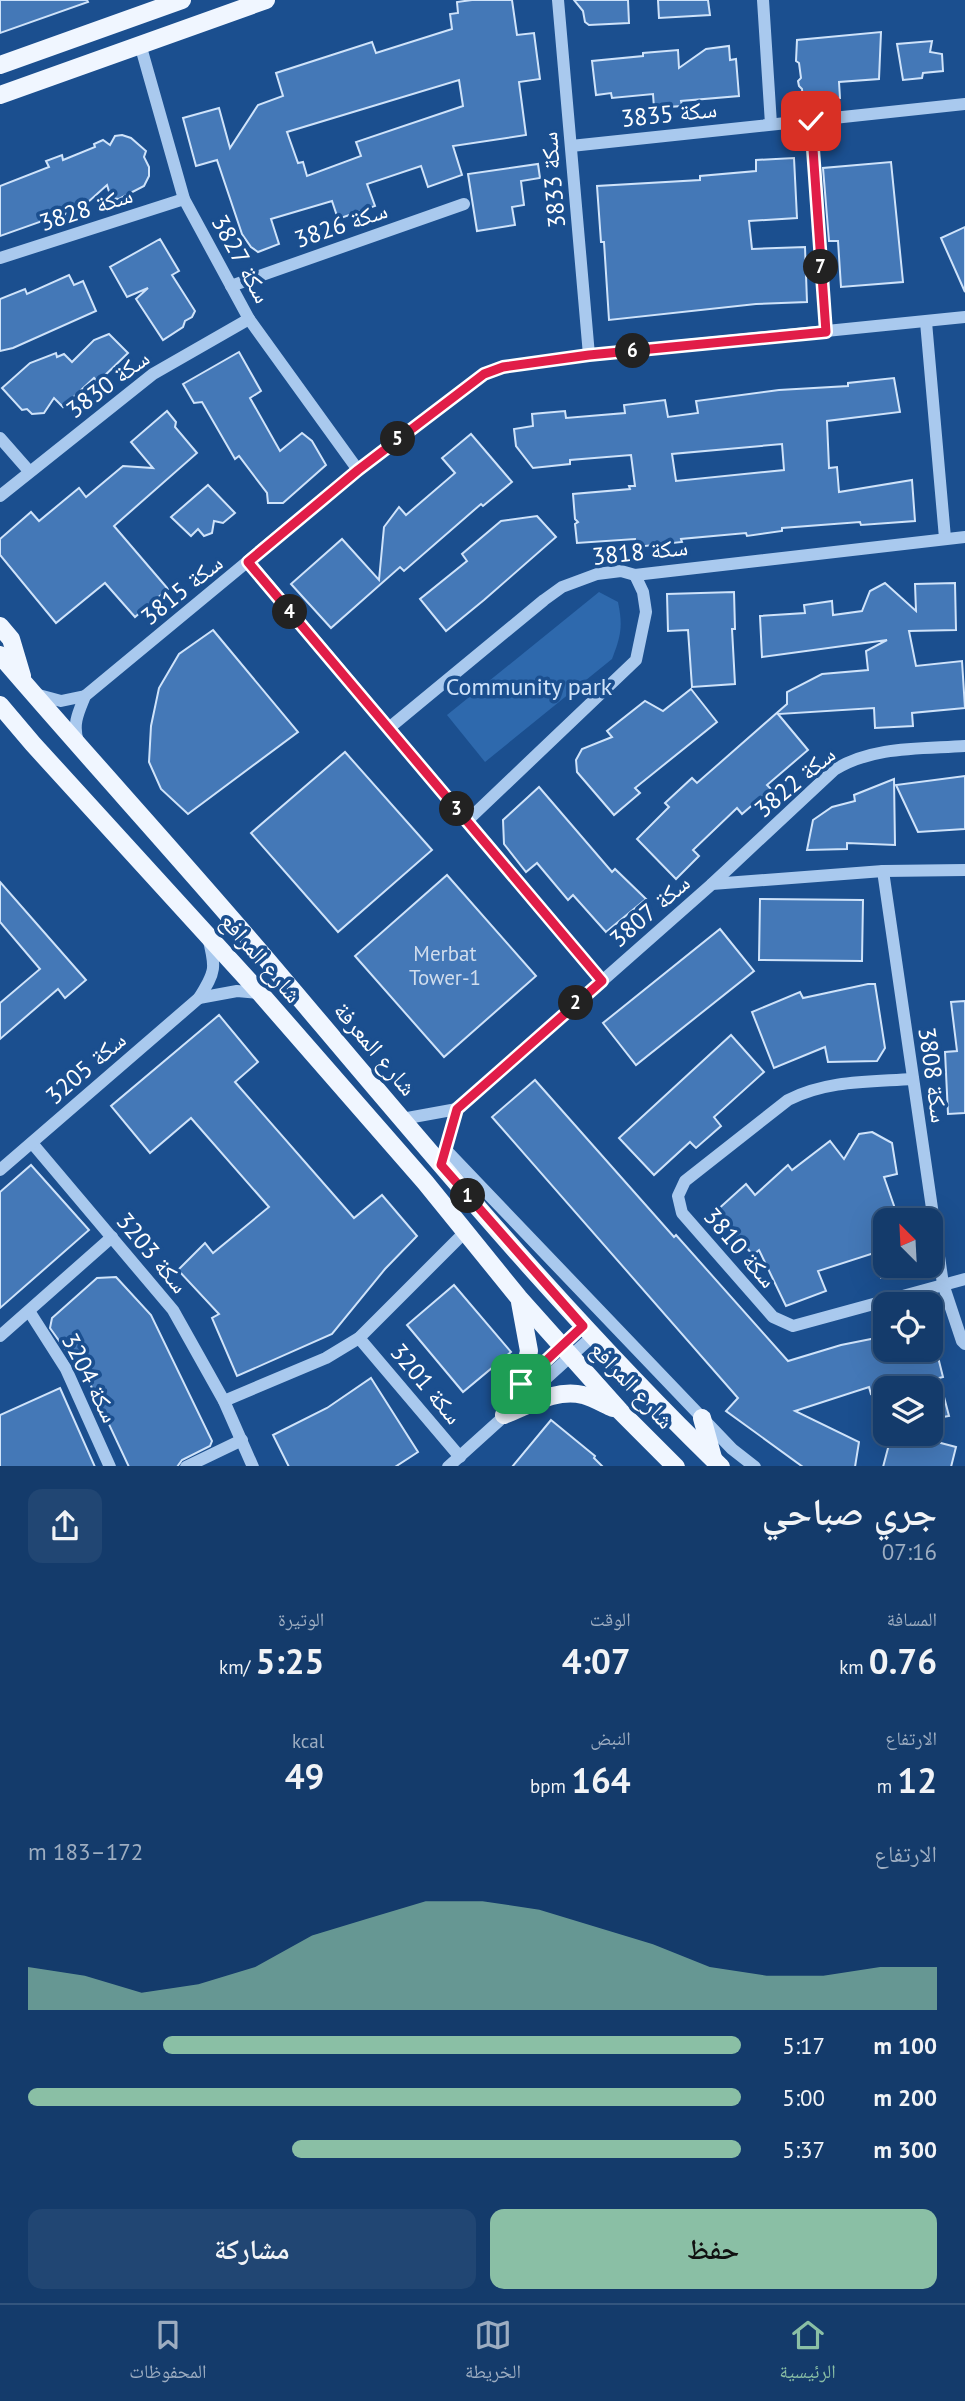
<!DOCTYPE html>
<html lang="ar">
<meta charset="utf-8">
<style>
body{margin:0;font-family:"PT Sans","Noto Naskh Arabic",sans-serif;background:#214673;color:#f1f3f6;direction:rtl;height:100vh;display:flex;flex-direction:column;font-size:26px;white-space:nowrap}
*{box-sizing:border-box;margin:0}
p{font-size:23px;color:#9dadc1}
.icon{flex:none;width:38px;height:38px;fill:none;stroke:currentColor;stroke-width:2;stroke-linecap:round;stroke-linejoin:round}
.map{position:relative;height:1466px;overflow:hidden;direction:ltr}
.details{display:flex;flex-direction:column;background:#143b6b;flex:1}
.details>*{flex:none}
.needle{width:46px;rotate:336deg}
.tools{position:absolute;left:873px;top:1208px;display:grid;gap:14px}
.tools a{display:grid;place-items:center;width:70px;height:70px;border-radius:14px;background:#143b6b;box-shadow:0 7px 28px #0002,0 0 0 2px #33557e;font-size:35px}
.pin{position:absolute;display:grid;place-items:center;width:60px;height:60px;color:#fff;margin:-30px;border-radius:14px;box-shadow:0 4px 10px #0006}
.km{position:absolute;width:35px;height:35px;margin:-18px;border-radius:50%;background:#222;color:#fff;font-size:19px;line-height:35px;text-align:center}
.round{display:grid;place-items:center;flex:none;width:74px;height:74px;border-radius:14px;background:#214673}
.overview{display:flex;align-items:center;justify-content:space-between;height:119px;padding:0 28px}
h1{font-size:38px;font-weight:600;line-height:52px}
.figures{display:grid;grid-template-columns:repeat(3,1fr);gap:10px;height:119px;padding:7px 28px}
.figures div{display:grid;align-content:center}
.figures b{font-size:35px;font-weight:600}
.figures small{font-size:19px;font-weight:400}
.figures p{font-size:19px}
.chart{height:196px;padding:14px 28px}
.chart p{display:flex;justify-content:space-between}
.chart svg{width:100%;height:126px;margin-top:7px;fill:#8abfa5;opacity:.7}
.action{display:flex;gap:14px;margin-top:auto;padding:14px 28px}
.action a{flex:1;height:80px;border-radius:14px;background:#8abfa5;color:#111;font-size:28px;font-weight:600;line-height:80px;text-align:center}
.action a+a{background:#214673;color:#f1f3f6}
ul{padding:0 28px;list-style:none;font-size:23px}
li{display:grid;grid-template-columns:112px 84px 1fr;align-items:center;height:52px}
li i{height:18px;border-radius:9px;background:#8abfa5}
.tabs{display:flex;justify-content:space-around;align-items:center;height:98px;border-top:2px solid #33557e;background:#143b6b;font-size:19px;color:#9dadc1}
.tabs a{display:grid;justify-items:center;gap:4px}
.tabs .on{color:#8abfa5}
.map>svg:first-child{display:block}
</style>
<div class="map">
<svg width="965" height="1467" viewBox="0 0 965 1467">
<rect width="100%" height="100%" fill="#1b4f8f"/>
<!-- green -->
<path fill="#2e69ad" d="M599 592 618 602C623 626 621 636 612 659L485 762 447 715Z"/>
<!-- building -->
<g fill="#4478b7" stroke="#cfe3fa" stroke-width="2" fill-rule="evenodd">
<path d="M0 0H87L88 2 0 33Z"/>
<path d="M472 0H512L517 35 534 33 540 79 519 82 526 135 453 146 462 175 428 187 421 166 367 184 375 206 338 219 332 201 271 219 279 244 258 252 251 247 242 234 217 160 196 166 183 118 219 108 230 148 258 105 283 96 276 73 372 42 376 53 452 29 450 14 458 13 457 2ZM459 80 463 106 356 142 361 156 307 176 303 162 298 163 287 132Z"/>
<path d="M574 0H628L629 23 589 25 585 22 583 11Z"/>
<path d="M658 0H708L710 15 659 18Z"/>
<path d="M881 32 879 79 839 82 840 98 803 101 802 89 799 86 798 81 801 78 799 63 796 61 797 40Z"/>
<path d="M932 41 930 52 942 54 943 71 923 73 922 78 903 80 897 44Z"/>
<path d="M729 46 730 60 736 59 739 96 681 101 682 106 654 108 653 94 612 98 611 93 596 95 592 61 643 56V53L678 50 679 68 706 49Z"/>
<path d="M122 135 131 138 146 151 144 157 149 167V176L144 186 119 199 111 198 107 185 87 203 79 202 67 208 64 218 59 215 0 236V186L49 167 46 161 62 155 63 160 95 147 94 144 103 140 110 145 115 136Z"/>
<path d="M794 158 797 218 749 221 752 249 805 247 807 302 756 304 609 320 604 242H601L597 186 700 180V176L756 171V160Z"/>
<path d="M891 162 903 282 841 287 838 241H829L823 168Z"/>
<path d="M538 164 540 178 521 181 524 205 512 207 515 225 477 231 468 174Z"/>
<path d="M965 227V292L941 238Z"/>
<path d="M160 239 179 271 172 275 195 311 192 317 185 321 183 327 163 340 136 299 148 288 127 297 110 267Z"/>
<path d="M69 275 74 285 83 281 96 311 13 348 0 351V299L25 289 27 294Z"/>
<path d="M109 334 128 353 98 382 94 378 63 407 54 398 44 413 32 414 27 409 22 410 2 388 30 363 56 353 57 357 64 354 72 362 94 340Z"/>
<path d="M239 352 261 391 250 398 280 451 302 433 312 441 326 465 283 503H268L267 493 239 456 235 459 202 402 194 403 183 384Z"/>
<path d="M894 378 900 412 827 421 829 468 837 467 839 492 912 480 915 521 861 525 860 522 782 528V531L747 536 746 533 681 539 682 542 636 547 635 539 577 543 575 524 578 522 575 519 573 494 630 489 629 486H635L631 455 570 460V464L533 468 516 446 514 429 533 426 532 414 565 411 566 418 625 413 624 405 665 400 668 417 698 413 696 401 779 390 848 386V383ZM782 444 784 470 676 481 672 454Z"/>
<path d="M167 411 176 422 175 427 197 453 114 526 168 589 135 617 105 583 56 623 0 555V539L31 512 39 521 79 488 86 497 123 466 153 468 131 442Z"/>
<path d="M471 434 512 482 483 506 481 504 404 571 400 567 331 628 291 584 342 539 379 580 384 527 399 507 406 515 455 473 442 458Z"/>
<path d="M208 485 235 513 223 523 214 521 212 533 204 536 198 529 191 536 171 517Z"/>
<path d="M537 516 556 537 484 600 446 631 420 599 467 561 462 554 501 521Z"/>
<path d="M885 583 916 611 915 584 955 583 956 630 909 631 916 666 962 661 965 708 912 713 913 726 875 728 874 708 778 714 808 750 767 785 771 789 742 814 737 808 693 850 699 856 676 879 637 839 669 807 665 803 692 778 697 783 787 704V692L822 674 868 670 866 651 887 640 762 657 760 616 805 613 804 605 832 601 833 615 862 611 870 591Z"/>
<path d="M734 592 735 629H732L735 684 692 687 688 630 668 631 667 594Z"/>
<path d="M213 630 298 732 188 814 161 789 149 762 151 726 159 688 179 654Z"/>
<path d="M691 689 717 722 635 788 640 793 614 815 577 772 576 760 582 749 612 737 607 731 645 701 663 711Z"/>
<path d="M345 752 432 850 338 932 251 833Z"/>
<path d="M965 776V829L918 832 896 785Z"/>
<path d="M894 779 895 845 847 843V849L807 850 813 820 832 807 855 801 854 795Z"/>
<path d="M539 787 612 872 615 869 646 899 606 932 573 895 568 900 537 863 526 872 504 844 503 820Z"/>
<path d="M447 875 536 976 444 1057 355 956Z"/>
<path d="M0 882 86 980 65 998 58 989 0 1039V1003L40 969 0 922Z"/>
<path d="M760 899 863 900 862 961 759 960Z"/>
<path d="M720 929 754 971 636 1065 603 1023Z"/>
<path d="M868 984H875L885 1048 877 1061 828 1062 825 1047 774 1068 752 1012 800 992 803 998Z"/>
<path d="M965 1001V1113L948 1114 945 1052 957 1051 951 1002Z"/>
<path d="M219 1015 258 1062 235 1082 354 1218 382 1195 417 1236 385 1269 332 1334 237 1376 212 1318 219 1314 178 1270 205 1243 213 1253 269 1207 191 1118 150 1153 111 1106Z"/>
<path d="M731 1035 764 1072 714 1117 721 1126 696 1148 690 1142 654 1175 619 1138Z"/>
<path d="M535 1080 674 1237 676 1235 788 1361 841 1345 886 1336V1349H936L943 1377 939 1378 949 1416 931 1419V1388H886V1391L871 1394 869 1387 795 1411 859 1442 855 1467H803L726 1411 738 1398 492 1117Z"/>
<path d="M872 1132 892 1143 897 1174 884 1177 899 1220H886V1278H881L874 1253 818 1271 826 1291 786 1306 759 1250 753 1255 715 1212 746 1184 755 1195 788 1165 792 1170 830 1141 844 1159 859 1134Z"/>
<path d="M31 1165 89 1230 0 1308V1192Z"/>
<path d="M116 1277 151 1315 212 1441 210 1446 182 1460 177 1467H129L77 1356 72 1359 50 1328 52 1318 97 1278Z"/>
<path d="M454 1285 511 1352 463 1392 407 1325Z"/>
<path d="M371 1378 418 1452 395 1467H289L273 1435 327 1408Z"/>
<path d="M60 1388 95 1467H0V1415Z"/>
<path d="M551 1420 595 1456 594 1458 603 1467H512Z"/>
<path d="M892 1433H903L956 1447 951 1467H883Z"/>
</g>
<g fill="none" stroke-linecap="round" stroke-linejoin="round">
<!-- minor -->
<g stroke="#a9c9ee" stroke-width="12">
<path d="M558 0 589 355"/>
<path d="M763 0 771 124"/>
<path d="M140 44 184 199 249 319 358 470"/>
<path d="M811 120 826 332"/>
<path d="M571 146 965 104"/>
<path d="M0 258 184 199"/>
<path d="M231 286 464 204"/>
<path d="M926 322 945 538"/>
<path d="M0 438 29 471"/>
<path d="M0 496 153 374 249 319"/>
<path d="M249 562 602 981"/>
<path d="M35 694 61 701 85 696"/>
<path d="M389 728 544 600 562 587 597 574 621 571 635 575 965 537"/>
<path d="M78 741C72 724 79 711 85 696L358 470 484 374 503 367 589 355 965 317"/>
<path d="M467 821 636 660 646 612 643 592 635 575"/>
<path d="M883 871 943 1284 962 1341 965 1344"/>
<path d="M712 884 834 770C872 746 921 749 965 746"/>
<path d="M199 998 237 991 260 993"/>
<path d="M913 1079C870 1082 827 1080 788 1100L685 1181 678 1196 682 1213 773 1317 793 1326 965 1279"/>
<path d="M402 1119 457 1109 712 884 883 871 965 870"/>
<path d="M32 1143 173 1310 224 1401 253 1467"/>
<path d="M445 1149 732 1449 755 1467"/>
<path d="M443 1156 457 1109"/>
<path d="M0 1170 199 998C216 971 216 968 208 937"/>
<path d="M29 1311 66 1369 110 1467"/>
<path d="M0 1336 112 1237"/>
<path d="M359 1338 460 1457"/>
<path d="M224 1401 326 1358 359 1338 465 1232"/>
<path d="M508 1408 521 1384 583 1326"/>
<path d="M186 1467 242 1440"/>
<path d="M448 1467 593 1336"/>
</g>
<!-- major -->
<g stroke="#f0f6ff" stroke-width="18">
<path d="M0 65 182 0"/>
<path d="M0 95 266 0"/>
<path d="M0 626 11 639 22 676"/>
<path d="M0 655C90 760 184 862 273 967 418 1138 560 1311 721 1467"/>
<path d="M0 705 33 744 260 993 425 1182 519 1298 620 1411 676 1467"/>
<path d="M520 1302 529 1351 521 1384"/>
<path d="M504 1415C528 1406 556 1388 583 1395 593 1398 604 1404 613 1408"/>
<path d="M702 1418 713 1458"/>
</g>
</g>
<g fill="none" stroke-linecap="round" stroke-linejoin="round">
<!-- route casing -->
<g stroke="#fff" stroke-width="14">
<path id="route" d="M521 1384 583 1326 441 1165 457 1109 602 981 248 562 358 470 484 374 503 367 589 355 826 332 811 121"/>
</g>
<!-- route -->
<use href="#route" stroke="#e11d48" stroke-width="9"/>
</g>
<g text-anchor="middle" stroke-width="7" stroke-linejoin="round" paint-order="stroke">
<!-- number labels -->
<g font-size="21" fill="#d0dded">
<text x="445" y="961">Merbat<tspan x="445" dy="24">Tower-1</tspan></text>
</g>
<!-- street labels -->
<g font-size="24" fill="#fff" stroke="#1b4f8f">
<text transform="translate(669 114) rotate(-6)" y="8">سكة 3835</text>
<text transform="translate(553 180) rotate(-95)" y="8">سكة 3833</text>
<text transform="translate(86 209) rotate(-18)" y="8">سكة 3828</text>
<text transform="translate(341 225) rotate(-19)" y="8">سكة 3826</text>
<text transform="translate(241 259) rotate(61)" y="8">سكة 3827</text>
<text transform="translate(108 384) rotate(-37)" y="8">سكة 3830</text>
<text transform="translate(640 552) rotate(-6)" y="8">سكة 3818</text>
<text transform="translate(182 590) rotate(-39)" y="8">سكة 3815</text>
<text transform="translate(795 782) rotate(-40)" y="8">سكة 3822</text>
<text transform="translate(650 911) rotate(-41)" y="8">سكة 3807</text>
<text transform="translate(261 958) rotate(49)" y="8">شارع المرافع</text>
<text transform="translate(375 1049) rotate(50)" y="8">شارع المعرفة</text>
<text transform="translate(86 1068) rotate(-41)" y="8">سكة 3205</text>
<text transform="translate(933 1075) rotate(82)" y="8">سكة 3808</text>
<text transform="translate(740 1248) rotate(49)" y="8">سكة 3810</text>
<text transform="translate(152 1253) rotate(50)" y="8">سكة 3203</text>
<text transform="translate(90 1378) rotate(63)" y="8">سكة 3204</text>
<text transform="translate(426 1384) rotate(50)" y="8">سكة 3201</text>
<text transform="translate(632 1385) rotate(47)" y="8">شارع المرافع</text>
</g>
<!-- park labels -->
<g font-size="24" fill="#cfe3fa" stroke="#1b4f8f">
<text x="529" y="695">Community park</text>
</g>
</g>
</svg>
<div class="tools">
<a><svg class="needle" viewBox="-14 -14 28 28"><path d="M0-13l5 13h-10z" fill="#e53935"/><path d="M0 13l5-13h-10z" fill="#9dadc1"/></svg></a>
<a><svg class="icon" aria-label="locate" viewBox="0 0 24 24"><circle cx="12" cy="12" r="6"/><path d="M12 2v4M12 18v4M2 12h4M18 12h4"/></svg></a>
<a><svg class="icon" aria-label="layers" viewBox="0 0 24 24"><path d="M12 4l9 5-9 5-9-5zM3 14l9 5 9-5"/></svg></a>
</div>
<div class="pin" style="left:521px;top:1384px;background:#1e9e55"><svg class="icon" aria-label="arrive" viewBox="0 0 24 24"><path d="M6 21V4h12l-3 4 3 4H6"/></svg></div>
<div class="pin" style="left:811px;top:121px;background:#d93025"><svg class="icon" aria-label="check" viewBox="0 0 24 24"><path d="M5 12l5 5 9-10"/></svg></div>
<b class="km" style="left:468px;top:1196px">1</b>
<b class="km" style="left:576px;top:1003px">2</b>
<b class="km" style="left:457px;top:809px">3</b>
<b class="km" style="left:290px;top:612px">4</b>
<b class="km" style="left:398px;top:439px">5</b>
<b class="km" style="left:633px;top:351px">6</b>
<b class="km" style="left:821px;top:267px">7</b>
</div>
<section class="details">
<div class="overview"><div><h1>جري صباحي</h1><p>07:16</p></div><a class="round"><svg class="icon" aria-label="share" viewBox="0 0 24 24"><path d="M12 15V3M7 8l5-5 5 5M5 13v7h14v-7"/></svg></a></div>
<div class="figures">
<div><p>المسافة</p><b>0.76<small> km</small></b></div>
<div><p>الوقت</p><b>4:07</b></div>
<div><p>الوتيرة</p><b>5:25<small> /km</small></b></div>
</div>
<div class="figures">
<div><p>الارتفاع</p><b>12<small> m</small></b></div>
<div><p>النبض</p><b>164<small> bpm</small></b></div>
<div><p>kcal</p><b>49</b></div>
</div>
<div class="chart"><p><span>الارتفاع</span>172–183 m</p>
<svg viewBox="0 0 160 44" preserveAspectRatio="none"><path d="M0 44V29L10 32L20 38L30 35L40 29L50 18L60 12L70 6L80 6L90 9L100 15L110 21L120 29L130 32L140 32L150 29L160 29V44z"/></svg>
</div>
<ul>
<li><b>100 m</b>5:17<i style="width:81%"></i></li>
<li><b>200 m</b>5:00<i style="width:100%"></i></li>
<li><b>300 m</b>5:37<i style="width:63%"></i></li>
</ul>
<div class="action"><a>حفظ</a><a>مشاركة</a></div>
</section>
<nav class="tabs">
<a class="on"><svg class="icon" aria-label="home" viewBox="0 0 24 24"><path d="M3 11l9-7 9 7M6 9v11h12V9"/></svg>الرئيسية</a>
<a><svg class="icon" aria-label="map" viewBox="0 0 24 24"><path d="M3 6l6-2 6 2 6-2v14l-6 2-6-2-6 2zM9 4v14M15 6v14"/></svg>الخريطة</a>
<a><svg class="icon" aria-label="saved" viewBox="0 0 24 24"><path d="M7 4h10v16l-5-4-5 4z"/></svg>المحفوظات</a>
</nav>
